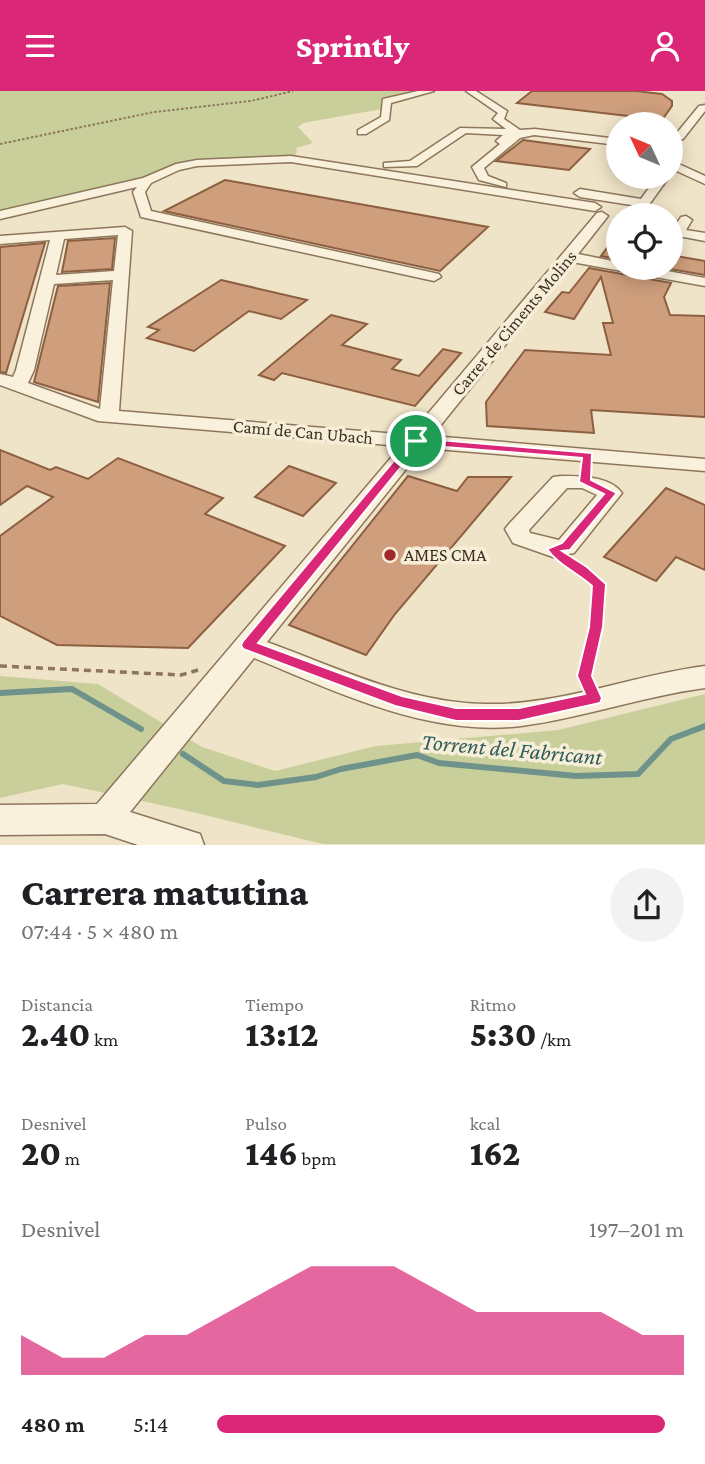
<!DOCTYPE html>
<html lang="es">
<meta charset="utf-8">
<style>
body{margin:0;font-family:"Crimson Pro",serif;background:#f2f2f2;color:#202124;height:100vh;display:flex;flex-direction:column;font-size:26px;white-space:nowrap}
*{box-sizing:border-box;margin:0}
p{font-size:23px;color:#757577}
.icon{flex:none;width:38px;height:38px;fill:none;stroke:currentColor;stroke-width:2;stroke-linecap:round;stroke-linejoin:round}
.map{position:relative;height:754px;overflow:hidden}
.sheet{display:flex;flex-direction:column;background:#fff;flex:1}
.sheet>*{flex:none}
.needle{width:46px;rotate:314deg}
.buttons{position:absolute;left:606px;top:21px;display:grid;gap:14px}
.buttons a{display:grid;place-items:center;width:77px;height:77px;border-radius:50%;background:#fff;box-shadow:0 4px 18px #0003;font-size:35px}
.pin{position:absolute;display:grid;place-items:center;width:60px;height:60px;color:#fff;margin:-30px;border:4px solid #fff;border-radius:50%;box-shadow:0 2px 7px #0007}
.round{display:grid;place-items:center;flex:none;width:74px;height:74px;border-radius:37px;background:#f2f2f2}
.summary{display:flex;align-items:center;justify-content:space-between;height:119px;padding:0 21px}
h1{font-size:38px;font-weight:800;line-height:52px}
.metrics{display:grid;grid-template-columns:repeat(3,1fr);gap:10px;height:119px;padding:7px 21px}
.metrics div{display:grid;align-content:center}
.metrics b{font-size:35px;font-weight:800}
.metrics small{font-size:19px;font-weight:400}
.metrics p{font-size:19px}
.chart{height:196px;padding:14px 21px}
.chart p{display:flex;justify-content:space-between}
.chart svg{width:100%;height:126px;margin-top:7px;fill:#db2777;opacity:.7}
ul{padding:0 21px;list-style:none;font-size:23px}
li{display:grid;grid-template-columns:112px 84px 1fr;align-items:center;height:52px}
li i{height:18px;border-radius:9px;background:#db2777}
header{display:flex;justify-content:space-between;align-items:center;height:91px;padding:0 21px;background:#db2777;color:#fff;font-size:32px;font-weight:800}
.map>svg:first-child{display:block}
</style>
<header><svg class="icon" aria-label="menu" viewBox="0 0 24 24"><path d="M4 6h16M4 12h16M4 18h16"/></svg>Sprintly<svg class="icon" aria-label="person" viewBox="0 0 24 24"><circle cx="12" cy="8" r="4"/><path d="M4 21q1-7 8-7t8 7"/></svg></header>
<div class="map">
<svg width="705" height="754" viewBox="0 0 705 754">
<rect width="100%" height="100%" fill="#f0e4c8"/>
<!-- green -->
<g fill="#c9cf9b">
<path d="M0 0H425L385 8 381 11 382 18 303 32 298 36 313 52 296 57 297 61 294 66 202 70 169 76 145 88 0 121Z"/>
<path d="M0 585 98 593 202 656 275 680 376 655 558 639 705 603V753H323L188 720 63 693 0 707Z"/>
</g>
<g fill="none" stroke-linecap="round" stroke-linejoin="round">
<!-- stream -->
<g stroke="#6f938a" stroke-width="6">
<path d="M0 602 72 598 141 638"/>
<path d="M183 663 224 690 258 694 316 686 341 678 417 664 439 672 576 685 638 683 671 648 705 635"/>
</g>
</g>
<!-- building -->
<g fill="#cf9f7d" stroke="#8d5f41" stroke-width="2">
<path d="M532 0H636L662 3 672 10V15L662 29 517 12Z"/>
<path d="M523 49 590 58 569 79 496 70Z"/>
<path d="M225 89 488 136 440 180 164 120Z"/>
<path d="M618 142V168L601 165Z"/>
<path d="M115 147 112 178 62 181 68 150Z"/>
<path d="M45 152 6 282 0 281V156Z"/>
<path d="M670 164 705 170V184L664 177H670Z"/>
<path d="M589 177 671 192 664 206 670 224 705 225V326L591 319 594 342 487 335 486 311 525 259 611 264 603 232H613L601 186 574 228 545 221 562 201 569 202Z"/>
<path d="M221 189 307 209 281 228 249 220 194 260 147 247 159 239 148 236Z"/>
<path d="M110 192 98 311 34 291 58 195Z"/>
<path d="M331 224 367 233 342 254 401 269 392 278 419 285 443 258 461 262 415 315 282 282 274 289 259 284Z"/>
<path d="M0 359 50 379 56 376 88 388 118 367 223 407 205 423 285 455 188 557 57 554 0 525V445L53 406 27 395 0 414Z"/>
<path d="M289 375 336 392 303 425 255 406Z"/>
<path d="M408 385 457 400 468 386H511L395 523 366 564 289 534Z"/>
<path d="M666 397 705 414V479L676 466 656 490 604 466Z"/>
</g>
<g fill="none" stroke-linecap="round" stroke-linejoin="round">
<!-- minor casing -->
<g stroke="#8d765c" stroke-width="3">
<g id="minor">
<path d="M418 0H434L391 12 389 29 366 43H358V39L381 26 383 8Z"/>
<path d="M466 0H476L507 20 504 28 520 39 535 38 618 48V54L534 44 520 47 484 77 488 85 506 92V96L479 89 472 76 500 53 496 50 503 44 466 42 417 75 384 76V72L410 70 460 37 506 38 493 28 498 22Z"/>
<path d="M705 14V20L683 48 670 49V43H676L699 15Z"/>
<path d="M291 65 595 112 601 116 595 120 291 71 197 75 179 79 151 92 145 101 151 120 439 183 441 186 434 190 141 126 133 101 137 96 0 128V120L143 87 176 73 197 69Z"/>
<path d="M670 69 705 85V93L670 77Z"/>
<path d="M657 86H669L648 115 644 116 580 106 574 102 580 98 641 108Z"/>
<path d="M602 121 608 125 578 163 618 171V177H651L705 187V195L572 171 432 345 705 368V380L423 357 267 551C338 577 409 612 486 613 558 615 633 584 705 575V597C643 605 583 627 521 635 428 646 338 601 254 567L130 721 200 743 204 754H138L105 743 0 744V714L97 713 401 355 98 330 0 294V283L13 286 16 279 50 149 0 153V145L125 136 132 140 119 320 410 344 597 122ZM118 144 114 180 56 184 64 148ZM113 189 100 318 28 292 34 279 54 193Z"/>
<path d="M686 125 692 129 686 139 705 142V150L673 144 671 141 681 126Z"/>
<path d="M561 385C580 385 610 385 622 402L574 462 553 466 513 452 505 438 509 433 553 386ZM567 397H582L597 404 559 449 530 442 529 439Z"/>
</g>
</g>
<!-- path-far2 -->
<path stroke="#8d765c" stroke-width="2" stroke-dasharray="2.5 2" stroke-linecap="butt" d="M0 53 154 21 251 10 293 0"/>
<!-- path-far1 -->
<path stroke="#8d765c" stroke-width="2.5" stroke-dasharray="5 3.5" stroke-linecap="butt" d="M569 471 599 493 598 514"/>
<!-- path -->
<g stroke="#8d765c" stroke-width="3.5" stroke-dasharray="7 5" stroke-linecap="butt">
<path d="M0 575 181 584 198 579"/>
<path d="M587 591 585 585 596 536 598 512"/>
</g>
<!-- minor -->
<use href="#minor" fill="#faf1dc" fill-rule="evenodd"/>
</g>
<!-- route -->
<path fill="#db2777" stroke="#fff" stroke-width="2" fill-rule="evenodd" d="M416 347 592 362 591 389 617 402 570 459 562 460 587 476 606 493 603 536 592 585 602 607 600 612 519 630H456L395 615 243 558 241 554 243 550 412 348ZM419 354 582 367 579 391 604 403 562 452 547 458C558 474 578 482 592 495L589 536 577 585 585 603 519 617H456L402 605 258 552Z"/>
<!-- markers -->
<circle fill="#9e2a2b" stroke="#f7eed8" stroke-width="2.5" cx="390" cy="464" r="7"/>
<g text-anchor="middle" stroke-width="7" stroke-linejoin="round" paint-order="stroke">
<!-- street labels -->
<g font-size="18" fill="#3d2e20" stroke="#f7eed8">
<text transform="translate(514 232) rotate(-50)" y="6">Carrer de Ciments Molins</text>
<text transform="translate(303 341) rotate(5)" y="6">Camí de Can Ubach</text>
</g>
<!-- poi labels -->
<g font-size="18" fill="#3d2e20" stroke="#f7eed8" text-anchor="start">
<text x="404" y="470">AMES CMA</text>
</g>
<!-- near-water labels -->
<g font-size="23" font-style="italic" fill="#2f5d5a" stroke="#f7eed8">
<text transform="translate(512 658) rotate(5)" y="8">Torrent del Fabricant</text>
</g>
</g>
</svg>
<div class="buttons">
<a><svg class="needle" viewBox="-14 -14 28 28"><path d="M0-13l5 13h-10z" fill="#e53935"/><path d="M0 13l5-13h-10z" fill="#757577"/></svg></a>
<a><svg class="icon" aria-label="locate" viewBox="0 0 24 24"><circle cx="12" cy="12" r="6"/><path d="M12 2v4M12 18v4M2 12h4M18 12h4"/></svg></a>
</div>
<div class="pin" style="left:416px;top:350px;background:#1e9e55"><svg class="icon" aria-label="arrive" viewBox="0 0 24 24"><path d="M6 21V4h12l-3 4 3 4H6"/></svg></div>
</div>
<section class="sheet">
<div class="summary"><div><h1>Carrera matutina</h1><p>07:44 · 5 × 480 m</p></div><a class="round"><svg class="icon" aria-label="share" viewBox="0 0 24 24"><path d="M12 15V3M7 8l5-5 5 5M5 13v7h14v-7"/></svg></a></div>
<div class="metrics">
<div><p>Distancia</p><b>2.40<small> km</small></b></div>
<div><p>Tiempo</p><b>13:12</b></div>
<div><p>Ritmo</p><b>5:30<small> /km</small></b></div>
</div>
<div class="metrics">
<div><p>Desnivel</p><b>20<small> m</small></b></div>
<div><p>Pulso</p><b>146<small> bpm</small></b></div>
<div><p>kcal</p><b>162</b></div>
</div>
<div class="chart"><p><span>Desnivel</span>197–201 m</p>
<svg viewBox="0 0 160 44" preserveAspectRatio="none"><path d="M0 44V30L10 38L20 38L30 30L40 30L50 22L60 14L70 6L80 6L90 6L100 14L110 22L120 22L130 22L140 22L150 30L160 30V44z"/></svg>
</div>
<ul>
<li><b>480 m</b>5:14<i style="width:96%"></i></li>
</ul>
</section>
